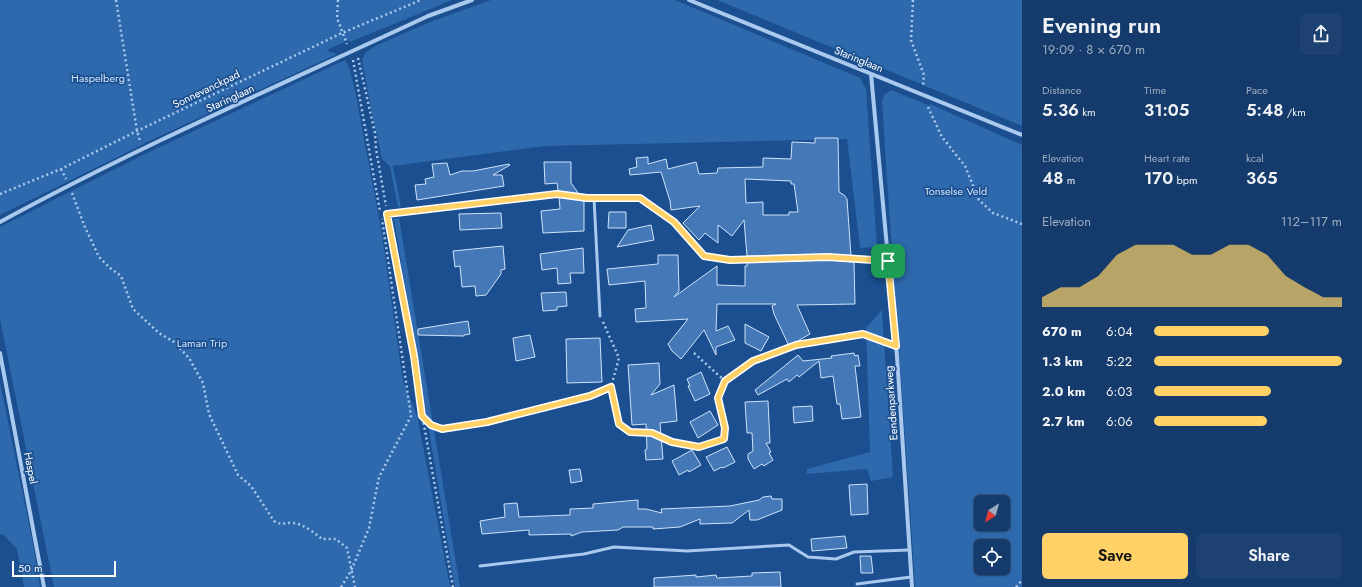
<!DOCTYPE html>
<meta charset="utf-8">
<style>
body{margin:0;font-family:Jost,sans-serif;background:#1d4271;color:#f1f3f6;height:100vh;display:flex;flex-direction:column;font-size:15px;white-space:nowrap}
*{box-sizing:border-box;margin:0}
p{font-size:13px;color:#9dadc1}
.icon{flex:none;width:22px;height:22px;fill:none;stroke:currentColor;stroke-width:2;stroke-linecap:round;stroke-linejoin:round}
.map{position:relative;flex:1;overflow:hidden}
.details{display:flex;flex-direction:column;background:#143b6b;width:340px}
.details>*{flex:none}
.needle{width:26px;rotate:216deg}
.fabs{position:absolute;left:974px;top:495px;display:grid;gap:8px}
.fabs a{display:grid;place-items:center;width:36px;height:36px;border-radius:6px;background:#143b6b;box-shadow:0 1px 3px #0004,0 0 0 1px #33557e;font-size:20px}
.scale{position:absolute;left:12px;bottom:10px;width:104px;box-sizing:border-box;padding-left:4px;border:2px solid #fff;border-top:0;font-size:11px;line-height:14px;white-space:nowrap;color:#fff;-webkit-text-stroke:3px #1b4f8f;paint-order:stroke}
.pin{position:absolute;display:grid;place-items:center;width:34px;height:34px;color:#fff;margin:-17px;border-radius:8px;box-shadow:0 2px 6px #0006}
.round{display:grid;place-items:center;flex:none;width:42px;height:42px;border-radius:6px;background:#1d4271}
.headline{display:flex;align-items:center;justify-content:space-between;height:68px;padding:0 20px}
h1{font-size:22px;font-weight:600;line-height:30px}
.figures{display:grid;grid-template-columns:repeat(3,1fr);gap:6px;height:68px;padding:4px 20px}
.figures div{display:grid;align-content:center}
.figures b{font-size:17px;font-weight:600}
.figures small{font-size:11px;font-weight:400}
.figures p{font-size:11px}
.chart{height:112px;padding:8px 20px}
.chart p{display:flex;justify-content:space-between}
.chart svg{width:100%;height:72px;margin-top:4px;fill:#ffd166;opacity:.7}
.button{display:flex;gap:8px;margin-top:auto;padding:8px 20px}
.button a{flex:1;height:46px;border-radius:6px;background:#ffd166;color:#111;font-size:16px;font-weight:600;line-height:46px;text-align:center}
.button a+a{background:#1d4271;color:#f1f3f6}
ul{padding:0 20px;list-style:none;font-size:13px}
li{display:grid;grid-template-columns:64px 48px 1fr;align-items:center;height:30px}
li i{height:10px;border-radius:5px;background:#ffd166}
main{display:flex;flex:1;min-height:0}
.map>svg:first-child{display:block}
</style>
<main>
<div class="map">
<svg width="1022" height="587" viewBox="0 0 1022 587">
<rect width="100%" height="100%" fill="#1b4f8f"/>
<!-- green -->
<g fill="#2e69ad" fill-rule="evenodd">
<path d="M0 0H452L350 42 349 40 329 49 328 51 337 54 147 142 136 148 0 215Z"/>
<path d="M491 0H675L860 78 866 89 877 247 860 248 847 139 545 146 393 166 401 207H398L390 166 382 159 370 103 362 60 366 52 375 46 430 22Z"/>
<path d="M717 0H1022V126Z"/>
<path d="M345 60 350 70 356 96 382 234 403 382 417 415 450 587H54L0 319V227L145 154Z"/>
<path d="M891 90 930 106V104L1022 145V587H915C905 425 892 263 882 101L884 95ZM981 502H1003V524H981ZM981 546H1003V568H981Z"/>
<path d="M399 218 460 587H455L394 219Z"/>
<path d="M882 310 893 477 871 481 867 469 807 474V469L870 452 866 328Z"/>
<path d="M0 382 33 544 40 587H24L17 549 5 536 0 534Z"/>
</g>
<!-- building -->
<g fill="#4478b7" stroke="#cfe3fa" fill-rule="evenodd">
<path d="M815 138H838L839 192 844 195 847 199 851 256 828 254 747 256 744 220 732 236 718 225V243L705 233 699 240 683 223 700 206 671 210 670 201 661 172 630 175 629 169 637 167 636 158 648 157V164L666 159 668 169 696 162 699 174 717 173 718 168 763 167V158L791 159 792 142 815 143ZM745 179 791 181V184H794L798 212H789V215H763V202L746 203Z"/>
<path d="M544 162H571V183L579 194 558 191 557 183 545 184Z"/>
<path d="M447 163 450 175 462 171H473L509 164 510 165 493 175H502L504 186 417 200 415 185 426 184 425 179 434 177 432 164Z"/>
<path d="M559 197 584 201V231L543 233 541 211 560 209Z"/>
<path d="M609 212H626V228H608Z"/>
<path d="M501 213 502 228 460 230 459 214Z"/>
<path d="M651 225 654 240 617 247 628 230Z"/>
<path d="M503 246 505 269 501 270V274L486 295 476 296 475 286 462 287 460 266 455 267 453 251Z"/>
<path d="M583 248 584 273H570L571 283 558 284 557 268 542 270 540 254Z"/>
<path d="M658 255H678L679 291 674 297 717 266V285L745 286V266H747V262L828 260 854 262 855 304 797 305 810 334 789 346 774 314 772 306 776 304H717L716 331 728 326 735 340 716 347V355L704 330 681 359 672 351 668 344 688 319 636 322 635 309 646 308 645 281 609 285 607 269 658 264Z"/>
<path d="M566 292 567 306 557 307V310L543 311 541 293Z"/>
<path d="M468 321 470 334 464 335V336L418 335V329Z"/>
<path d="M745 324 769 337 761 351 745 343Z"/>
<path d="M530 335 535 357 516 361 513 338Z"/>
<path d="M600 338 602 382 567 383 566 339Z"/>
<path d="M854 353 855 356 858 355 860 366H855L861 417 842 419 840 404H837L833 376 821 378 819 361 799 377 797 375 789 382 787 379 758 395 755 390 798 355 803 361 832 358 831 356Z"/>
<path d="M659 363 660 384 651 395 674 385 677 421 660 423 663 459 646 460 645 450 647 449 646 424 632 425 628 365Z"/>
<path d="M701 372 710 394 695 401 688 386H690L687 379Z"/>
<path d="M768 401 770 443H766L771 452 769 453 773 460 764 466 762 464 754 469 748 459V454L753 451 752 433H747L745 402Z"/>
<path d="M812 406 813 421 794 423 793 407Z"/>
<path d="M710 411 718 425 698 438 690 422Z"/>
<path d="M727 447 735 462 723 468 722 467 714 471 706 457Z"/>
<path d="M692 450 701 465 689 472 688 470 679 475 672 461Z"/>
<path d="M580 469 582 481 571 483 569 470Z"/>
<path d="M867 484 868 514 851 515 849 485Z"/>
<path d="M771 496 772 499H782V510L757 520H750L749 510 732 523 700 524V519L680 527 653 529V527H623L618 530 582 532 571 536V534L529 535V530L482 534 480 521 505 517 504 504 517 503 519 517 570 515V509L593 508V504L638 500V509H646L662 513 661 509 730 506 759 500 763 497Z"/>
<path d="M845 536 847 548 812 551 811 539Z"/>
<path d="M860 556H871L873 573H861Z"/>
<path d="M780 572 781 587H654V578L696 575V577L716 575 717 578 752 576V573Z"/>
</g>
<g fill="none" stroke-linecap="round" stroke-linejoin="round">
<!-- path -->
<g stroke="#a9c9ee" stroke-width="2.5" stroke-dasharray="2 3" stroke-linecap="butt">
<path d="M116 0 137 131 140 141"/>
<path d="M338 0 337 18 347 44"/>
<path d="M913 0 911 40 924 75 923 87"/>
<path d="M358 58 375 133 376 149 386 206"/>
<path d="M353 60 380 211"/>
<path d="M928 107 942 137 965 166 979 200 993 213 1022 224"/>
<path d="M61 169 66 179"/>
<path d="M72 193 84 225 99 257 110 268 121 276 133 309 159 333 174 342 189 358 203 383 209 414 238 475 251 486 274 521C282 526 284 522 293 523 304 524 314 533 322 539H336L347 548 355 587"/>
<path d="M0 194 61 169 137 131 342 33 421 0"/>
<path d="M388 221 414 356 420 403 453 587"/>
<path d="M603 322 619 358 611 387 619 424 630 432 652 433 672 442 699 447 724 439 725 428 718 398 725 381 753 361 796 345 863 334 888 343"/>
<path d="M694 353 725 381"/>
<path d="M423 416 431 425 442 429 487 421 590 396 611 387"/>
<path d="M341 587 351 571 369 528 379 477 411 416 382 219"/>
<path d="M1016 587 1022 580"/>
</g>
<!-- service -->
<g stroke="#a9c9ee" stroke-width="3">
<path d="M594 198 600 316"/>
<path d="M387 214 557 194 587 198H640L674 222 704 256 730 260 828 257 888 261"/>
<path d="M480 566 584 554 614 547 687 551 789 545 808 557 836 559 854 552 909 550"/>
<path d="M857 584 911 577"/>
</g>
<!-- minor -->
<g stroke="#a9c9ee" stroke-width="4">
<path d="M689 0 1022 135"/>
<path d="M871 74 897 356 912 587"/>
<path d="M0 222C139 146 285 83 428 16L472 0"/>
<path d="M0 353 44 587"/>
</g>
</g>
<g fill="none" stroke-linecap="round" stroke-linejoin="round">
<!-- route casing -->
<g stroke="#fff" stroke-width="8">
<path id="route" d="M557 194 587 198H640L674 222 704 256 730 260 828 257 888 261 896 346 863 334 796 345 753 361 725 381 718 398 725 428 724 439 699 447 672 442 652 433 630 432 619 424 611 387 590 396 487 422 442 429 431 425 422 416 414 356 387 214Z"/>
</g>
<!-- route -->
<use href="#route" stroke="#ffd166" stroke-width="5"/>
</g>
<g text-anchor="middle" stroke-width="3.5" stroke-linejoin="round" paint-order="stroke">
<!-- street labels -->
<g font-size="11" fill="#fff" stroke="#1b4f8f">
<text transform="translate(859 59) rotate(22)" y="4">Staringlaan</text>
<text transform="translate(206 89) rotate(-26)" y="4">Sonnevanckpad</text>
<text transform="translate(230 98) rotate(-25)" y="4">Staringlaan</text>
<text transform="translate(891 403) rotate(-94)" y="4">Eendenparkweg</text>
<text transform="translate(31 468) rotate(79)" y="4">Haspel</text>
</g>
<!-- park labels -->
<g font-size="11" fill="#cfe3fa" stroke="#1b4f8f">
<text x="98" y="82">Haspelberg</text>
<text x="956" y="195">Tonselse Veld</text>
<text x="202" y="347">Laman Trip</text>
</g>
</g>
</svg>
<div class="fabs">
<a><svg class="needle" viewBox="-14 -14 28 28"><path d="M0-13l5 13h-10z" fill="#e53935"/><path d="M0 13l5-13h-10z" fill="#9dadc1"/></svg></a>
<a><svg class="icon" aria-label="locate" viewBox="0 0 24 24"><circle cx="12" cy="12" r="6"/><path d="M12 2v4M12 18v4M2 12h4M18 12h4"/></svg></a>
</div>
<div class="scale">50 m</div>
<div class="pin" style="left:888px;top:261px;background:#1e9e55"><svg class="icon" aria-label="arrive" viewBox="0 0 24 24"><path d="M6 21V4h12l-3 4 3 4H6"/></svg></div>
</div>
<section class="details">
<div class="headline"><div><h1>Evening run</h1><p>19:09 · 8 × 670 m</p></div><a class="round"><svg class="icon" aria-label="share" viewBox="0 0 24 24"><path d="M12 15V3M7 8l5-5 5 5M5 13v7h14v-7"/></svg></a></div>
<div class="figures">
<div><p>Distance</p><b>5.36<small> km</small></b></div>
<div><p>Time</p><b>31:05</b></div>
<div><p>Pace</p><b>5:48<small> /km</small></b></div>
</div>
<div class="figures">
<div><p>Elevation</p><b>48<small> m</small></b></div>
<div><p>Heart rate</p><b>170<small> bpm</small></b></div>
<div><p>kcal</p><b>365</b></div>
</div>
<div class="chart"><p><span>Elevation</span>112–117 m</p>
<svg viewBox="0 0 160 44" preserveAspectRatio="none"><path d="M0 44V38L10 32L20 32L30 25L40 12L50 6L60 6L70 6L80 12L90 12L100 6L110 6L120 12L130 25L140 32L150 38L160 38V44z"/></svg>
</div>
<ul>
<li><b>670 m</b>6:04<i style="width:61%"></i></li>
<li><b>1.3 km</b>5:22<i style="width:100%"></i></li>
<li><b>2.0 km</b>6:03<i style="width:62%"></i></li>
<li><b>2.7 km</b>6:06<i style="width:60%"></i></li>
</ul>
<div class="button"><a>Save</a><a>Share</a></div>
</section>
</main>
